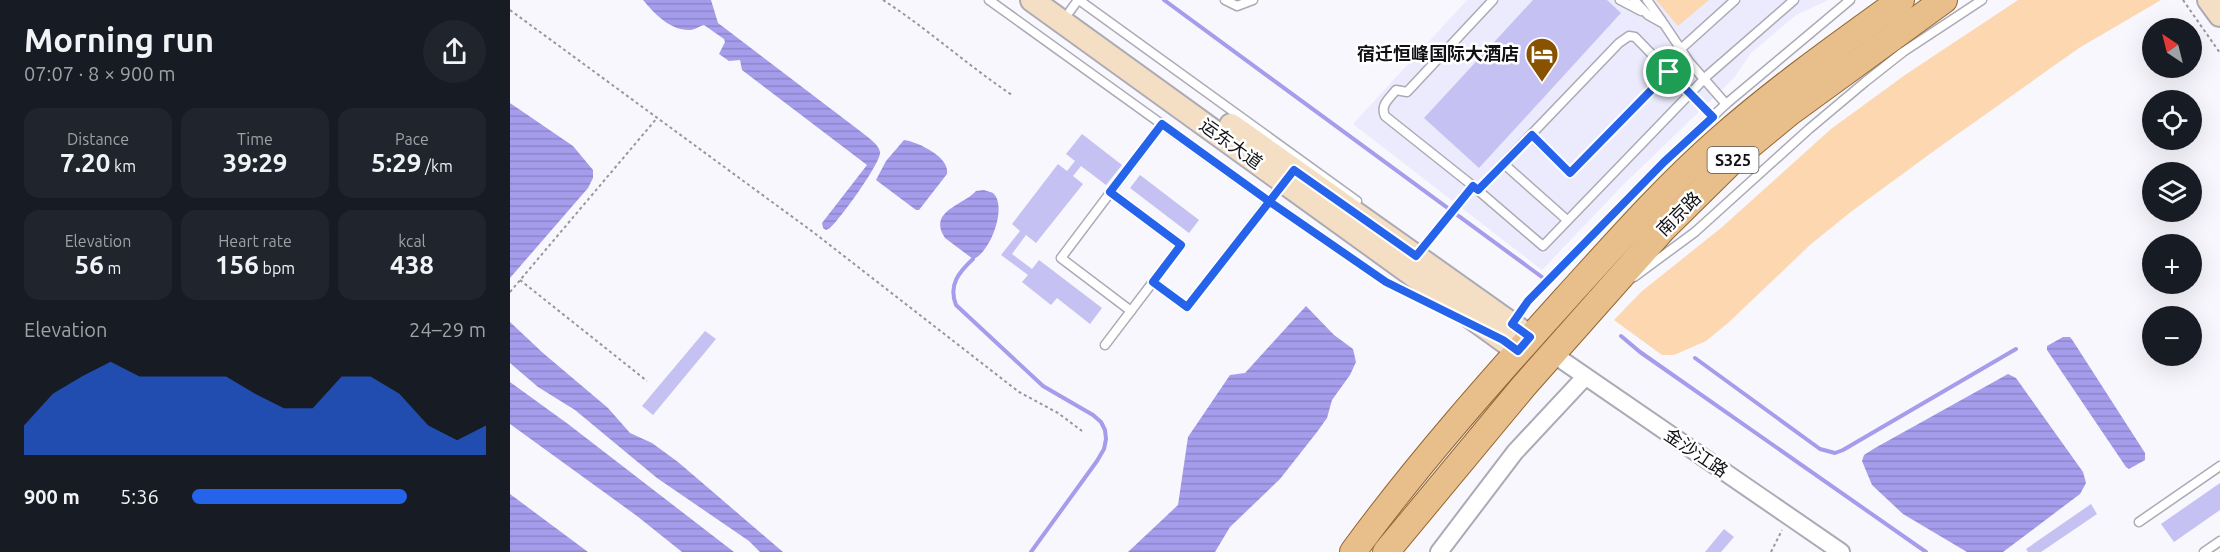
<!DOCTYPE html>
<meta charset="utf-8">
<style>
body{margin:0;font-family:Ubuntu,"Noto Sans SC",sans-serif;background:#20242c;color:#f1f3f6;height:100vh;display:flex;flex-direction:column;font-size:22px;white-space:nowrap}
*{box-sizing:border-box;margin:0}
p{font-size:20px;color:#9ea1a6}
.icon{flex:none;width:33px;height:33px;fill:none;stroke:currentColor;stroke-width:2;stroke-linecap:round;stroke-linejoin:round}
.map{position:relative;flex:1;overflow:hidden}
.panel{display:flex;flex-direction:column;background:#171b24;width:510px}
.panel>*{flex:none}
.needle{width:39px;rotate:325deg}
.tools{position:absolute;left:1632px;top:18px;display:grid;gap:12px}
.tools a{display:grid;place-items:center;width:60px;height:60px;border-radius:50%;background:#171b24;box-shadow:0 6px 24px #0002;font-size:30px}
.pin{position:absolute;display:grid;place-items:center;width:51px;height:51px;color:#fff;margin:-26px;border:3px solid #fff;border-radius:50%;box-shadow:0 2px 6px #0007}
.round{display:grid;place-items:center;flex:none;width:63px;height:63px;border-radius:32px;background:#20242c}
.overview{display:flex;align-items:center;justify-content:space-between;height:102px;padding:0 24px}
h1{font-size:33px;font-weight:600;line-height:45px}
.stats{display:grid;grid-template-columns:repeat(3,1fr);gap:9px;height:102px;padding:6px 24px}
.stats div{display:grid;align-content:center;border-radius:15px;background:#20242c;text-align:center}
.stats b{font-size:26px;font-weight:600}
.stats small{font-size:16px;font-weight:400}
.stats p{font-size:16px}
.chart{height:168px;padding:12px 24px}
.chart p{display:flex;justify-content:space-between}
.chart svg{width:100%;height:108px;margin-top:6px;fill:#2563eb;opacity:.7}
ul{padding:0 24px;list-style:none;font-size:20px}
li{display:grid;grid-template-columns:96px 72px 1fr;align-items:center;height:45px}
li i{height:15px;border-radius:8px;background:#2563eb}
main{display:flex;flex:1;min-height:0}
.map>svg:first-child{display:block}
</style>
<main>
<section class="panel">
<div class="overview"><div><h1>Morning run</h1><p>07:07 · 8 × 900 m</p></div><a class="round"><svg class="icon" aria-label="share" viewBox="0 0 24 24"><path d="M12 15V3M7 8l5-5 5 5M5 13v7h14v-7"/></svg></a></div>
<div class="stats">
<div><p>Distance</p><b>7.20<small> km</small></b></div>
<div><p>Time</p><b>39:29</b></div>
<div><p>Pace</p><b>5:29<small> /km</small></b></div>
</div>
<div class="stats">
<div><p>Elevation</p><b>56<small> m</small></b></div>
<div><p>Heart rate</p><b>156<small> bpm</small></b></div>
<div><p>kcal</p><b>438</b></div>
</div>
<div class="chart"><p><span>Elevation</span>24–29 m</p>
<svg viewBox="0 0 160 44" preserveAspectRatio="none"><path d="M0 44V32L10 19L20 12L30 6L40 12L50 12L60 12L70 12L80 19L90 25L100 25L110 12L120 12L130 19L140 32L150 38L160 32V44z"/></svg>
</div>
<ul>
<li><b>900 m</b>5:36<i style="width:73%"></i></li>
</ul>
</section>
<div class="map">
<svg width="1710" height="552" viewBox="0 0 1710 552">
<defs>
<pattern id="water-rules" width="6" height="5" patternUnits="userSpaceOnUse" patternTransform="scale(1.5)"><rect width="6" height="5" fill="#a59cec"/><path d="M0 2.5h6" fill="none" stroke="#8d85ca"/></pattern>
</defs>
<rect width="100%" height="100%" fill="#f7f7fd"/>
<!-- built -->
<path fill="#ecebfd" d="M957 0H1318L1286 15 1241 53 1224 78 1113 185 1032 270 843 124Z"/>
<!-- green -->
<g fill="#fcd7b0">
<path d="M1146 0H1199L1168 26Z"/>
<path d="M1508 0H1651L1569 48 1428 148 1342 211 1301 244 1218 323 1196 341 1164 355H1152L1104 320 1131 292 1211 228 1321 129 1395 75Z"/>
</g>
<!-- water -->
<g fill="url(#water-rules)">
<path d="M133 0H201L208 23 350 131C356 136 369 144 370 152 371 163 330 219 320 228L316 230 313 228 312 223 357 165 232 70 230 60 219 61 209 54 215 42 214 39 194 25C190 26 186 29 181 30 160 31 145 14 133 0Z"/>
<path d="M0 103 63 146 83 170V178L78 188 0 278Z"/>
<path d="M394 140C408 142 440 157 437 174L409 210H406L366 180 376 161Z"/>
<path d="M474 190C476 191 481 192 483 193 498 206 480 254 463 259L435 238C417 211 454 205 466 191Z"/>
<path d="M796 306 824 335 843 349 846 362 840 375 822 400 817 418 807 432 770 479 720 527 705 552H618L668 505 678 437 720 375 735 373Z"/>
<path d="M0 322 33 353 98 408 120 433 142 443 168 462 273 552H250L239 541 147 478 65 410 28 387 0 363Z"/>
<path d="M1553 337H1560L1563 341 1635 453V460L1619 469 1616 467 1537 350V346Z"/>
<path d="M1498 374 1506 378 1573 472 1576 483 1570 494 1493 552H1457L1393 514 1362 485 1352 461 1354 455 1365 448Z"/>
<path d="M0 382 58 424 224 552H172L127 516 0 424Z"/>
<path d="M0 494 78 552H0Z"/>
</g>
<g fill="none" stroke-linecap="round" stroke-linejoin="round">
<!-- stream -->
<g stroke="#a59cec" stroke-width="4">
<path d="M654 0 1036 280"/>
<path d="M463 259C449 272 438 285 446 305L533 386 583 415 591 422 595 430 596 439 594 449 587 461 521 552"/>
<path d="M1111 336 1130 352 1416 552"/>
<path d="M1185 358 1310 449 1325 453 1333 450 1506 349"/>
</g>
</g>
<!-- building -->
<g fill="#c5c1f2">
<path d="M1023 0H1097L1111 13 969 168 914 118Z"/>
<path d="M572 134 612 165 596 185 571 166 563 176 573 184 526 243 516 235 502 254 522 269 529 260 592 308 580 324 547 298 541 305 512 282 518 275 491 255 510 231 502 224 548 164 557 171 565 161 556 154Z"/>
<path d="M630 175 689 220 679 233 620 188Z"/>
<path d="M195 331 206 339 143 415 132 406Z"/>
<path d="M1710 483V510L1664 542 1651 524Z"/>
<path d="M1581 504 1587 514 1531 552H1518L1516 549Z"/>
<path d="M1214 529 1224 537 1211 552H1195Z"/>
</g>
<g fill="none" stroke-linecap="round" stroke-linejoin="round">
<!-- lane casing -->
<g stroke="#abaab5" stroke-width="11">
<g id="lane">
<path d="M479 0 760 202 876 282 939 313"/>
<path d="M569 0 847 201"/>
<path d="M715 0 727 6 743 0"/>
<path d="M1110 0 1131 11"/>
<path d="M1124 0 1138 15 1154 24 1180 63 1216 104"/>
<path d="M1137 0 1152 21"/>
<path d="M560 11 568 0"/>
<path d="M1153 65 1225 0"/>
<path d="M1021 135 1060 173 1159 72"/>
<path d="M994 164 1057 220"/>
<path d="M963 186 875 116C870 105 879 99 886 90L897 92 983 0"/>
<path d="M968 190 1109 43 1119 36 1125 37 1203 117"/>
<path d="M906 256 963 186 1033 246 1198 75 1284 0"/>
<path d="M1124 277 1185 232 1299 129 1355 82 1393 52 1472 0"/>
<path d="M643 282 677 307 774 182"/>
<path d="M621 311 551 258 652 124"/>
<path d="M1003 323 1018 301 1154 162 1216 104 1340 0"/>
<path d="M595 345 671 245 600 192"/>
<path d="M1629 522 1710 466"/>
<path d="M1694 552 1710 541"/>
</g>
</g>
<!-- street casing -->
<g stroke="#abaab5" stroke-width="20">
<g id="street">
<path d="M1043 354 1331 552"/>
<path d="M929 552 1005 452 1075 377"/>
</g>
</g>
<!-- secondary casing -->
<g stroke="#abaab5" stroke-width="26">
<g id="secondary">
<path d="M522 0 1008 351"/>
<path d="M1699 0 1710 15"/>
<path d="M721 125 1020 337"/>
</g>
</g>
<!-- primary casing -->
<g stroke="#93662f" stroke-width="28">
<g id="primary">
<path d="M843 552C908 463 982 380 1056 298 1106 243 1155 187 1211 138 1268 88 1330 44 1391 0"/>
<path d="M876 552 1013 387 1153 229 1227 156 1279 113 1434 0"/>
</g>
</g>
<!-- path -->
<g stroke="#97979c" stroke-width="2" stroke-dasharray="3 3" stroke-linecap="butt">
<path d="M373 0C418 29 457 65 502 95"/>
<path d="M1673 0 1710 53"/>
<path d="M0 10 303 232 509 392 548 413 572 431"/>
<path d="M10 280 137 381"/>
<path d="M0 292 147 118"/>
<path d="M1261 552 1272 530"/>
</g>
<!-- lane -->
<use href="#lane" stroke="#fff" stroke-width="8"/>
<!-- street -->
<use href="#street" stroke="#fff" stroke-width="16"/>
<!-- secondary -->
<use href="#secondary" stroke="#f4dfc5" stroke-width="22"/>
<!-- primary -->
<use href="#primary" stroke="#e8be8b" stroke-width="26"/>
</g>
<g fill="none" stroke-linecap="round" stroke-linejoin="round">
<!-- route casing -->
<g stroke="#fff" stroke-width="12">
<path id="route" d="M1159 72 1060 173 1022 135 968 190 963 186 906 256 784 170 677 307 643 282 671 245 600 192 652 124 760 202 876 282 993 340 1008 351 1020 337 1002 324 1018 301 1154 162 1203 117 1159 72"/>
</g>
<!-- route -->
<use href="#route" stroke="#2563eb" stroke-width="8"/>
</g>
<!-- icons -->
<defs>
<g id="hotel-pin" transform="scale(1.725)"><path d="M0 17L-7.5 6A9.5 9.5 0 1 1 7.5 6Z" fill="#885200" stroke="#fff"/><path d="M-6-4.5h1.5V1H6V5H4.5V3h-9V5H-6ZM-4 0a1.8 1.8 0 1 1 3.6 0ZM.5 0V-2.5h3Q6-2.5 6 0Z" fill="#fff"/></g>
</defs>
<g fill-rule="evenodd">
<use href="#hotel-pin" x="1032" y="54"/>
</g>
<g text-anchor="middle" stroke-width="5" stroke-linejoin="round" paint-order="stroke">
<!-- shield labels -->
<rect fill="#fff" stroke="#59585b" stroke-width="1.5" x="1197.5" y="147" width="51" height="26" rx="4.5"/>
<g font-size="16" font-weight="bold" fill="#121115">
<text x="1223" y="166">S325</text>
</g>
<!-- poi labels -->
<g font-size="18" font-weight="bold" fill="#121115" stroke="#fff" text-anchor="end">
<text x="1009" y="60">宿迁恒峰国际大酒店</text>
</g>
<!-- street labels -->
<g font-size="18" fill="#121115" stroke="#fff">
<text transform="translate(721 144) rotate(36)" y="6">运东大道</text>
<text transform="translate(1169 214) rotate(-45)" y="6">南京路</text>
<text transform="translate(1186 453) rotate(34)" y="6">金沙江路</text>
</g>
</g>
</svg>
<div class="tools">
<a><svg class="needle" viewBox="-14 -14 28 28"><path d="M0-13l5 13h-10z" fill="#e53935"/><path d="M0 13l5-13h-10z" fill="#9ea1a6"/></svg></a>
<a><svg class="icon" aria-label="locate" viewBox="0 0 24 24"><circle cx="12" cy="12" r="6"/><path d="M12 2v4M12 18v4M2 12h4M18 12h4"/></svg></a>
<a><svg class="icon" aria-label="layers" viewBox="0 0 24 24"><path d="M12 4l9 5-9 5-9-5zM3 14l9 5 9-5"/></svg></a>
<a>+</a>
<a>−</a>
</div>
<div class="pin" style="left:1159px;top:72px;background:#1e9e55"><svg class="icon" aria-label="arrive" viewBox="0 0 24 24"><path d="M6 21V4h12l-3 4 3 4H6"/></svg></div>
</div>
</main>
